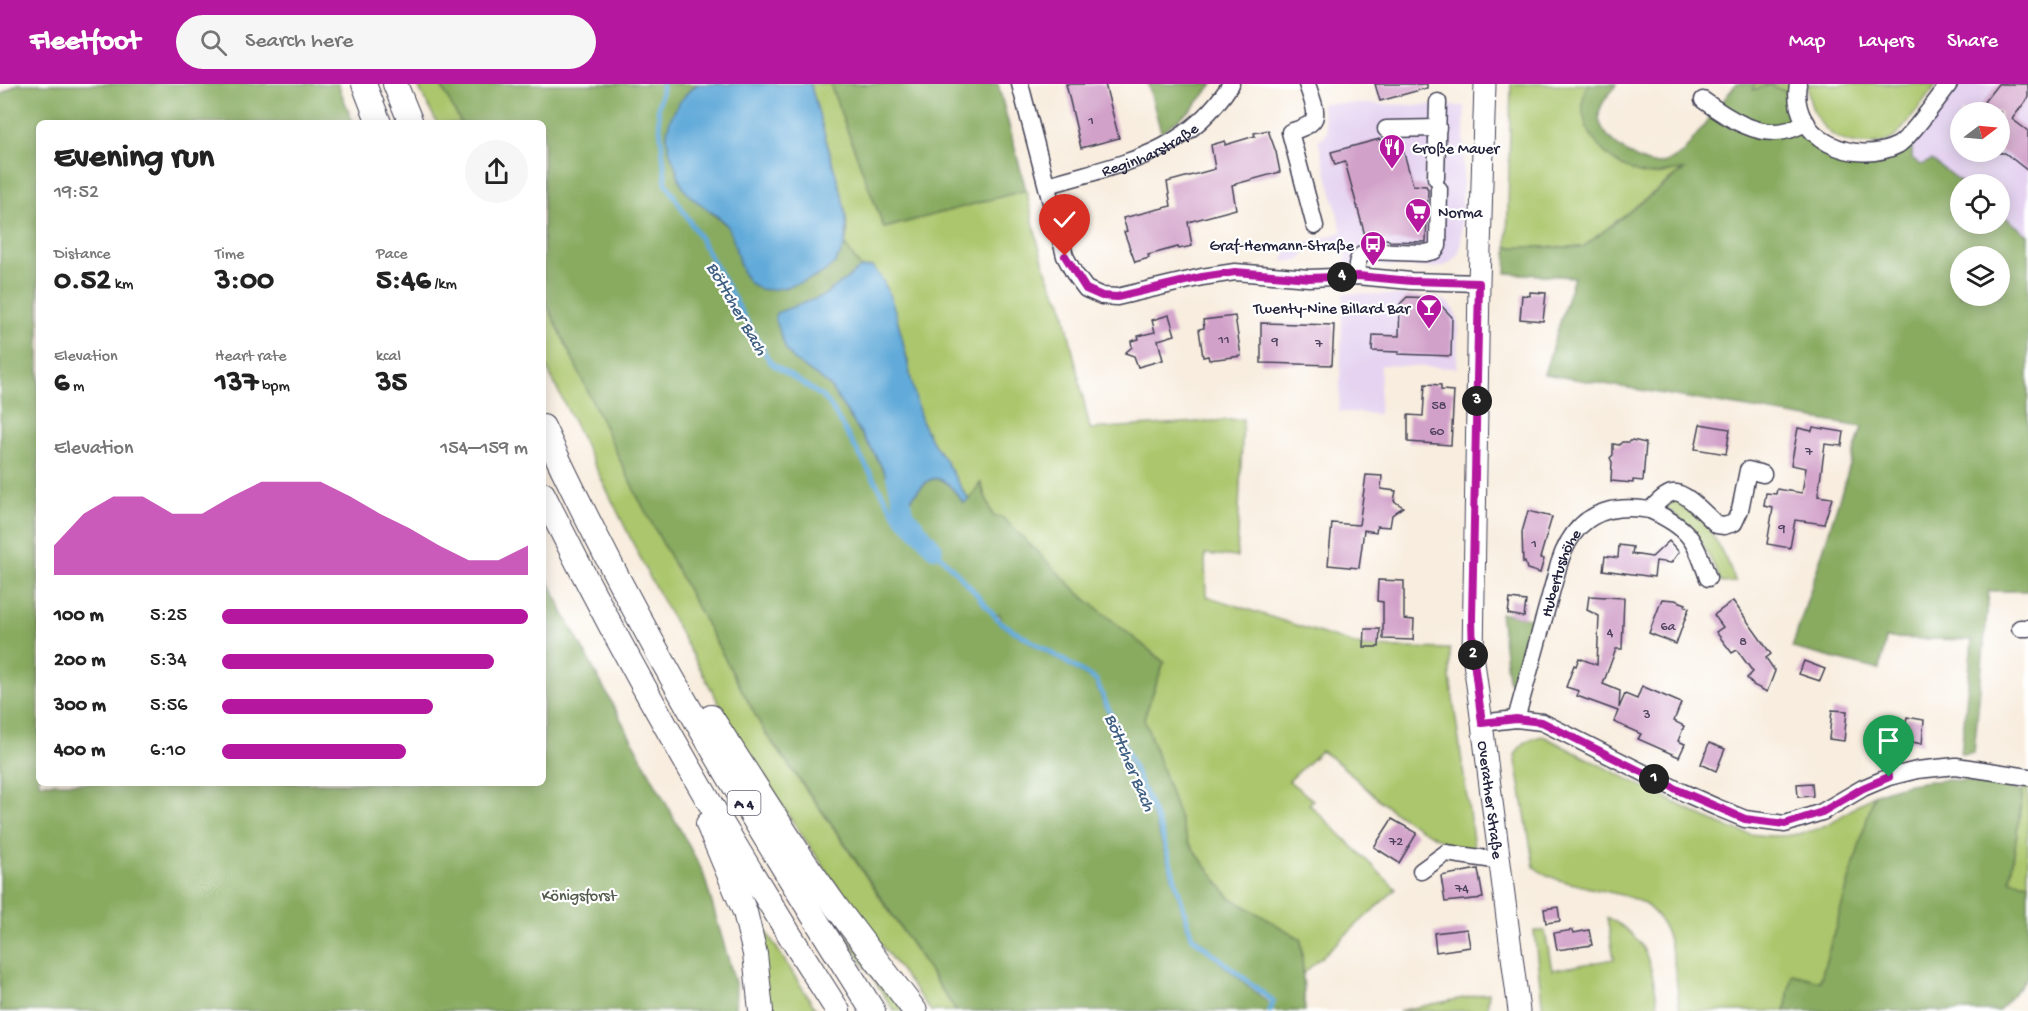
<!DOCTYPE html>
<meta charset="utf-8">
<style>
body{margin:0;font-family:"Gochi Hand",sans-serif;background:#f6f6f6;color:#222;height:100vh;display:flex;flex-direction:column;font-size:22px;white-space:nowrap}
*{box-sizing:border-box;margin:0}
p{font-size:20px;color:#767676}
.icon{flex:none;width:33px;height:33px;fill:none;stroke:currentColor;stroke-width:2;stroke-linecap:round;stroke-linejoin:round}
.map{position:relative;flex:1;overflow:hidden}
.panel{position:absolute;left:36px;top:36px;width:510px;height:666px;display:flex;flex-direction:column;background:#fff;border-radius:9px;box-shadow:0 3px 15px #0003}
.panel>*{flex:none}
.needle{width:39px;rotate:74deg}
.tools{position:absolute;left:1950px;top:18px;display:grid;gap:12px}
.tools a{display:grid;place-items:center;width:60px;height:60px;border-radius:50%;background:#fff;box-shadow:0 3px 15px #0003;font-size:30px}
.pin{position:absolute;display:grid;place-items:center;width:51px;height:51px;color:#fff;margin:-62px -26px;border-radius:50% 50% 50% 0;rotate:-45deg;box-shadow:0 0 6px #0007}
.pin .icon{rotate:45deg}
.km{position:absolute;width:30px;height:30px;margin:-15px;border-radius:50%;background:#222;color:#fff;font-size:16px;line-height:30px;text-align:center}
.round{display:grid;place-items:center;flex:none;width:63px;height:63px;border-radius:32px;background:#f6f6f6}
.overview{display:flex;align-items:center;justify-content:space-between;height:102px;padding:0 18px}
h1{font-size:33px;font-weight:700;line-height:45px}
.figures{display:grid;grid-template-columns:repeat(3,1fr);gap:9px;height:102px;padding:6px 18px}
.figures div{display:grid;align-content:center}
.figures b{font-size:30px;font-weight:700}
.figures small{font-size:16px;font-weight:400}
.figures p{font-size:16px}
.chart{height:168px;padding:12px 18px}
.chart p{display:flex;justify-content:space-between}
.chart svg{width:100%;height:108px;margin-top:6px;fill:#b5179e;opacity:.7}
ul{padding:0 18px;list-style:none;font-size:20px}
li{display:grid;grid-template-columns:96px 72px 1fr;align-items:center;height:45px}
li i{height:15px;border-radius:8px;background:#b5179e}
header{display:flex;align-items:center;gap:36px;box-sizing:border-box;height:84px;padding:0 30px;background:#b5179e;color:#fff}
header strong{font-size:28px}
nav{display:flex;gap:33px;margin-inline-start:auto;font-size:21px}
.search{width:420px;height:54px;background:#f6f6f6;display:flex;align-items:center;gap:15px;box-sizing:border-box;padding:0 21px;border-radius:33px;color:#767676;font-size:22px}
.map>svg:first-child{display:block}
</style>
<header>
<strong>Fleetfoot</strong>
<div class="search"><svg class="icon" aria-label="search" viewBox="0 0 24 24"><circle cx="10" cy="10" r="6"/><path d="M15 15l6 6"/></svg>Search here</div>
<nav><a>Map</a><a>Layers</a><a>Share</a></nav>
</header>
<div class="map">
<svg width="2028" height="927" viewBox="0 0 2028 927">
<rect width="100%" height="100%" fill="#fff"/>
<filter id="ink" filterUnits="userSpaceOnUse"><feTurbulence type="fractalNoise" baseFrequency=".0167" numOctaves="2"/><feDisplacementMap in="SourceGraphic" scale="12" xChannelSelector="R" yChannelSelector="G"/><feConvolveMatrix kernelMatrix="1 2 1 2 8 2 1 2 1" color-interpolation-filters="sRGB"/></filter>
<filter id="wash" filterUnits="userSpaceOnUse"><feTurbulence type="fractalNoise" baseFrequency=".008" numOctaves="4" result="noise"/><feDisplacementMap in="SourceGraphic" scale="24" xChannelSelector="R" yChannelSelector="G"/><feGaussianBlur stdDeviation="1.35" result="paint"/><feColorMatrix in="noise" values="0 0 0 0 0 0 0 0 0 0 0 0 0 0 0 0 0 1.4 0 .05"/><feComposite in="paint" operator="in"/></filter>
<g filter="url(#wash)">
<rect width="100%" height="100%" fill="#f8edde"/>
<!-- built -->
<g fill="#e5d3f1" fill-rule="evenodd">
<path d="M1961 0H2028V151L2000 129V100H1963L1932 77 1924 81 1917 79 1912 74V63ZM1960 28H2000V68H1960Z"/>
<path d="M1321 19 1465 22 1461 162 1458 170 1452 177 1444 182 1435 184 1345 180 1346 159 1328 158 1313 162 1305 169 1299 177H1282L1291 163 1342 148 1318 56 1323 53 1327 47Z"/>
<path d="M1343 209 1435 213 1448 218 1454 225 1458 238 1457 284 1381 281 1379 330 1339 328Z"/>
</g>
<!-- green -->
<g fill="#abc66c" stroke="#667454" stroke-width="1.5">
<path d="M417 0H440L461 39H437Z"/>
<path d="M810 0H830L884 144 1026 106C1034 138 1042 193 1062 218L1090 345 1243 335 1237 473 1205 470 1206 512 1364 563 1450 565V593L1475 770C1444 759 1415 744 1389 724 1365 706 1347 682 1321 667L1289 697 1313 716 1309 720 1396 805 1303 890 1301 855 1229 813 1188 758 1144 634 1164 578 1083 513 993 432 981 399 969 416 924 344 914 316 908 277 887 204 872 183 861 184 845 161 848 146 830 69Z"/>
<path d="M1511 0H1589L1585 5 1587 44 1659 91 1685 84 1583 163H1507Z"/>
<path d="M1754 0H1792L1790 9 1770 1 1753 6Z"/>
<path d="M1808 0H1937C1928 11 1902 49 1892 55 1883 60 1871 61 1860 60 1828 58 1808 31 1808 0Z"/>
<path d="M543 212 636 410 764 647 830 739 956 927H931L927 922 830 792 778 716 725 630 650 494 543 276Z"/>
<path d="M1671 415C1702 420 1725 472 1736 498L1722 499C1707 467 1694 438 1661 422Z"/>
<path d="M1543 652C1584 673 1625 694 1666 714 1693 728 1721 744 1751 750 1769 753 1788 753 1806 748 1832 742 1851 724 1874 711L1820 898 1792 890 1785 927H1680C1675 893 1676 840 1644 820 1627 810 1605 808 1586 803 1568 798 1549 795 1534 783L1515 671C1522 658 1529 655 1543 652Z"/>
<path d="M2024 701H2028V799L2010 797Z"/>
<path d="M750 822 817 927H769Z"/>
<path d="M1607 834C1651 853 1651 885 1659 927H1543L1534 847H1545L1552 886 1614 875Z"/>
<path d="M840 843 907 927H894Z"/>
<path d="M1489 909 1487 927H1398Z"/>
</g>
<!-- forest -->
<g fill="#88ab60" stroke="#55664e" stroke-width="1.5" fill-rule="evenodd">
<path d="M17 0H338L353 39H39V699H543V485L563 528 703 788 736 902 735 927H0V11Z"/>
<path d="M440 0H698L688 7 698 118 728 142 734 157 740 181 784 204 814 194 835 179 845 161 861 184 823 212 804 219 794 276 829 301 874 369 898 413 901 415H911C924 400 934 384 952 404 956 409 960 413 963 419L969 416 980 399 993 432 1002 433 1083 513 1164 578 1144 634 1188 758 1229 813 1301 855 1305 927H1271L1273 917 1192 850 1159 740 1095 594 1001 537 1000 530 997 531 998 539 1094 597 1156 740 1190 853 1270 920 1269 927H956L831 739 764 647 636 410 543 212V39H461Z"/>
<path d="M830 0H998L1026 106 884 144Z"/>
<path d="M1148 0H1213L1191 26 1161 48Z"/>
<path d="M1589 0H1617C1610 10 1599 20 1599 32 1598 52 1638 81 1656 80 1665 80 1674 75 1682 70L1736 0H1754L1753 6 1770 1 1790 9C1796 20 1808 52 1815 59 1837 80 1880 85 1905 66 1912 60 1918 53 1925 46L1912 63V74L1921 81 1932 76 1963 100H1960V140H2000V129L2028 151V507H1989L1974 669 1961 670 1972 556 1886 554 1880 586 1792 564 1862 343 1544 290 1574 193 1506 189 1507 163H1583L1684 86C1669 86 1654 94 1639 89 1609 80 1580 50 1583 17 1584 10 1584 6 1589 0ZM1960 172H2000V212H1960Z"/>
<path d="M1500 529 1536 535 1516 606 1508 596Z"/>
<path d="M1946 696 1968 697 2023 707 2010 796 2028 799V892L1999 927H1785L1792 890 1820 897 1874 711C1896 701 1922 697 1946 696Z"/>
</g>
<!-- water -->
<g fill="#62aad9" stroke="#42668a" stroke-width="1.5">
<path d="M698 0H810C818 24 824 49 831 74 845 121 867 176 805 197 792 201 774 208 761 205 736 199 739 161 728 143 719 129 694 120 684 105 680 99 678 90 676 84 672 74 667 63 667 53 667 33 682 11 698 0Z"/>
<path d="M872 183C901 208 908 301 923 340 928 353 937 364 945 376 953 389 960 403 969 416L963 419C960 413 956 409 952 404 934 384 924 399 911 415H901L898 413 874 369 829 301 794 276 786 266 775 234 776 229 823 212 861 184Z"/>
</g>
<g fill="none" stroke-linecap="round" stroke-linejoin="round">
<!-- stream -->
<path stroke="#62aad9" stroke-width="5" d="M663 0 658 24 666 99 697 149 770 278C790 293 809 301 828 318L899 437 917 455 934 465 972 505 1000 538 1096 596 1160 744 1192 853 1273 917 1270 927"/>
<!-- canal -->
<path stroke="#62aad9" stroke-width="18" d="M895 392 905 430 934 465"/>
</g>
<g id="blocks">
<!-- building -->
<g fill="#d2a1c9">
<path d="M1066 0H1105L1119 54 1081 64Z"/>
<path d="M1375 0H1427V4L1380 17Z"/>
<path d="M1998 0H2028V14L2012 35 2028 47V87L2005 69H2000V28H1976Z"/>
<path d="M1268 46 1276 68 1280 88 1232 101 1236 125 1188 138 1192 162 1179 165 1178 163 1148 171 1149 174 1135 178 1124 148 1127 147 1123 134 1171 122 1167 98 1215 85 1211 61 1225 57V61L1255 52 1254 49Z"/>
<path d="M1380 55 1381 57 1400 55 1413 101 1426 102 1428 105 1426 158 1390 157 1387 155 1377 157 1376 152 1366 155 1345 78 1335 81 1331 68Z"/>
<path d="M1530 208 1546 209 1543 237 1520 235 1522 211 1530 212Z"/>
<path d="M1407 213 1434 214 1452 233 1451 272 1398 270 1399 268 1372 267 1373 251 1399 252 1400 220Z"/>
<path d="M1169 231 1175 251 1158 256 1163 276 1138 283 1134 272 1125 269 1132 263 1131 257 1139 255 1138 252 1155 248 1152 236Z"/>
<path d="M1235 232 1241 272 1209 276 1208 272 1203 273 1199 245 1204 244 1203 236Z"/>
<path d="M1261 239 1334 241 1332 281 1261 279Z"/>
<path d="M1425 300 1441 301V306L1454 307 1451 361 1408 358V331L1423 332Z"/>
<path d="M1700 340 1730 345 1726 370 1695 365Z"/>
<path d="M1813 343 1844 348 1842 362 1825 360 1818 412 1832 414 1824 440 1795 436 1790 464 1767 460 1773 424 1764 422 1766 409 1776 410 1777 405 1802 409 1806 384 1791 381 1798 344 1812 347Z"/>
<path d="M1632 356 1646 359 1643 397 1633 396V399L1611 397 1612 378 1610 374 1613 371V360L1619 361 1622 358H1629Z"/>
<path d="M1366 391 1382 392 1381 405 1396 407 1394 417 1403 423 1392 431 1390 443 1377 442 1376 448 1364 446 1359 484 1328 481 1332 439 1359 441Z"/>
<path d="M1528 427 1552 433 1540 474 1544 475 1540 489 1527 485 1525 478 1523 479 1522 448Z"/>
<path d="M1669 457 1679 468 1671 479 1656 477 1654 493 1603 486 1605 472 1618 474 1619 461 1633 463 1632 470 1652 473Z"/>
<path d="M1378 496 1404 497V535L1414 536 1413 556 1383 555V518L1377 517Z"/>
<path d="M1589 512 1624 514 1622 565H1616L1603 600 1620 607 1619 624 1625 610 1637 615 1642 602 1681 619 1674 637 1684 642 1678 657 1685 660 1679 673 1638 655 1641 650 1614 638 1618 627 1577 612 1579 607 1566 603 1574 581 1576 582 1579 574 1597 581 1599 532 1587 526Z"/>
<path d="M1510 515 1526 517 1524 533 1508 530Z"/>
<path d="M1662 515 1675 516 1686 520 1685 522 1689 524 1676 560 1649 549Z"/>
<path d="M1733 517 1771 570 1766 574 1775 587 1767 608 1753 601 1747 594 1753 588 1737 566 1732 569 1716 548 1723 543 1714 531Z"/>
<path d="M1365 545H1380L1379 563H1364Z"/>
<path d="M1804 577 1825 585 1820 597 1799 590Z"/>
<path d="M1832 626 1847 627 1844 657 1829 655Z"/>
<path d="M1907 633 1924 636 1922 660 1903 656Z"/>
<path d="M1709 659 1725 665 1716 687 1701 680Z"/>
<path d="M1812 699 1813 712 1798 713 1797 700Z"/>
<path d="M1392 735 1417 749 1399 779 1374 763Z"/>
<path d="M1478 785 1483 814 1445 818 1441 792Z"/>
<path d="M1558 823 1560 837 1546 839 1544 825Z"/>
<path d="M1467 845 1470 863 1436 868 1434 849Z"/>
<path d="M1573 846 1574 849 1589 846 1592 861 1557 866 1554 849Z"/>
</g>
</g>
</g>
<g filter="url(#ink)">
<use href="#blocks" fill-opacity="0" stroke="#424053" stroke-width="1.5"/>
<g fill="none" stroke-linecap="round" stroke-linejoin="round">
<!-- minor casing -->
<g stroke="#424053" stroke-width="19">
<g id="minor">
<path d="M1020 0 1065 172 1074 189 1086 205 1102 212 1117 213 1202 193 1235 188 1309 194 1357 192 1411 197 1479 199"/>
<path d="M1307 0C1317 31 1324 38 1290 48L1315 142"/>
<path d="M1798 0C1789 55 1855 83 1898 61 1909 55 1940 12 1949 0"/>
<path d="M1703 16C1726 33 1759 55 1789 46 1795 44 1801 41 1807 39"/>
<path d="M1386 45 1438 44"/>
<path d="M1436 94 1438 18"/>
<path id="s1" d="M1048 101C1123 79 1185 71 1231 0"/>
<path d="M1357 192C1356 180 1356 174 1367 167L1425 169 1434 167 1438 162 1439 105"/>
<path d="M1650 426C1689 444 1694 454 1708 494"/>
<path d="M2020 544H2028"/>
<path id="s2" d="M1516 635 1559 480C1573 435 1602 418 1650 426 1656 420 1664 411 1672 409 1684 405 1708 433 1717 441L1724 442 1734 439 1740 426 1748 386 1763 390"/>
<path d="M1481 639 1516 635 1542 638 1680 707 1716 723 1745 735 1785 740 1822 728 1863 704 1889 693 1917 686 1956 682 2028 693"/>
<path d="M1421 787 1446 769 1501 777"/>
</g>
</g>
<!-- major casing -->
<g stroke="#424053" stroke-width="23">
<g id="major">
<path id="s3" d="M1485 0 1479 199 1473 570 1519 927"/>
</g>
</g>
<!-- highway casing -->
<g stroke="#424053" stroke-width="26">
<g id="highway">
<path d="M364 0 379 39"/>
<path d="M395 0 411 39"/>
<path d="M543 343C637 546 753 738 873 927"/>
<path d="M543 410C631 588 730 760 838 927"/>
<path d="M711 633 803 776 837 824 915 927"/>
<path d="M708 740 745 828 755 870 761 927"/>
</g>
</g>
<!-- minor -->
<use href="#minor" stroke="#fff" stroke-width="16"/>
<!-- major -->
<use href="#major" stroke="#fff" stroke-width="21"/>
<!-- highway -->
<use href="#highway" stroke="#fff" stroke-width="24"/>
</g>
</g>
<g fill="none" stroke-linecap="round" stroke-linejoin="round" filter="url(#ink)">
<!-- route casing -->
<g stroke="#fff" stroke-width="12">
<path id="route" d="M1065 172 1086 205 1102 212 1117 213 1202 193 1235 188 1309 194 1358 192 1411 197 1479 199 1472 534 1473 570 1482 639 1516 635 1542 638 1680 707 1745 735 1785 740 1822 728 1863 704 1889 693"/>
</g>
<!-- route -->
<use href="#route" stroke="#b5179e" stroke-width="8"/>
</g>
<!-- icons -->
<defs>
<g id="restaurant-pin" transform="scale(1.35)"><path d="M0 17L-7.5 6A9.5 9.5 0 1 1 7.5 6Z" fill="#b5179e" stroke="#fff"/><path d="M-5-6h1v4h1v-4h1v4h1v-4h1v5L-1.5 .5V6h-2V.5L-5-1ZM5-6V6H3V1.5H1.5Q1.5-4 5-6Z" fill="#fff"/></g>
<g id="supermarket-pin" transform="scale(1.35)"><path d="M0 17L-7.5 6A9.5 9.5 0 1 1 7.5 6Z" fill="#b5179e" stroke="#fff"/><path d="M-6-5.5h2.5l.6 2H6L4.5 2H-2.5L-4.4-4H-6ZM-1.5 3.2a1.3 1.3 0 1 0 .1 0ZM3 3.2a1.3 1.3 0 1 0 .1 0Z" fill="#fff"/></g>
<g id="bus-pin" transform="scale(1.35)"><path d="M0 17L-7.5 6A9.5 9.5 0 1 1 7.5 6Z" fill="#b5179e" stroke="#fff"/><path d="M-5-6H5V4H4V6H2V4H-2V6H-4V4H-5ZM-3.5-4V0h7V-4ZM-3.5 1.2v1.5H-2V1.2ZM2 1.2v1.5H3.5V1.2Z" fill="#fff"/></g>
<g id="bar-pin" transform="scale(1.35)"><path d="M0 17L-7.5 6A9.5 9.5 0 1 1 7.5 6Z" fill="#b5179e" stroke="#fff"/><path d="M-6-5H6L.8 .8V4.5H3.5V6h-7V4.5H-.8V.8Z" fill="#fff"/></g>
</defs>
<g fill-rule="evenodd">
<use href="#restaurant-pin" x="1392" y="63"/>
<use href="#supermarket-pin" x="1418" y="127"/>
<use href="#bus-pin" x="1373" y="160"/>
<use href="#bar-pin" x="1429" y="223"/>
</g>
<g text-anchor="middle" stroke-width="4.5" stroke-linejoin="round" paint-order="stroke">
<!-- number labels -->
<g font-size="14" fill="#4e425e">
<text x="1091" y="40">1</text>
<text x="1224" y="259">11</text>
<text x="1275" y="261">9</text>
<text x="1319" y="263">7</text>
<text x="1439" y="325">58</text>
<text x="1437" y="351">60</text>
<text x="1809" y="371">7</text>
<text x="1782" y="448">9</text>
<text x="1534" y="463">1</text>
<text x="1668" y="546">6a</text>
<text x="1610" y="552">4</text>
<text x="1743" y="561">8</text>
<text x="1647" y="634">3</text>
<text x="1396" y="761">72</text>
<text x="1462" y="808">74</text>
</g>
<!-- shield labels -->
<rect fill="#fff" stroke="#646476" stroke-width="1.5" x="727.5" y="707" width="33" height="24" rx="4.5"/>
<g font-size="15" font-weight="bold" fill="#22223b">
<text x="744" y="724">A 4</text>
</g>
<!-- street labels -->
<g font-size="16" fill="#22223b" stroke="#fff">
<text dy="6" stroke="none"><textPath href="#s1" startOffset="108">Reginharstraße</textPath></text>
<text dy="6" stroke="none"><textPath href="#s2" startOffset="153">Hubertushöhe</textPath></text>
<text dy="6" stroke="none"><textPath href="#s3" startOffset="717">Overather Straße</textPath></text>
</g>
<!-- poi labels -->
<g font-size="16" fill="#22223b" stroke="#fff" text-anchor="start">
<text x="1412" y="69">Große Mauer</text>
<text x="1438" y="133">Norma</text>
<text x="1354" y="166" text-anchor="end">Graf-Hermann-Straße</text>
<text x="1410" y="229" text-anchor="end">Twenty-Nine Billard Bar</text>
</g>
<!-- park labels -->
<g font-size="16" fill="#525b4c" stroke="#fff">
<text x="579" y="816">Königsforst</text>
</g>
<!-- water labels -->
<g font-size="18" font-style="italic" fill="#3f5f82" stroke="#fff">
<text transform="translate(738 224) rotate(60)" y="6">Böttcher Bach</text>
<text transform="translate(1131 678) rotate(67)" y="6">Böttcher Bach</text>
</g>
</g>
</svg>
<div class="tools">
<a><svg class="needle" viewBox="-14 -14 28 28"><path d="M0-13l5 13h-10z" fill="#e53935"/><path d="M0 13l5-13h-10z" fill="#767676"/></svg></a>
<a><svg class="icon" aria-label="locate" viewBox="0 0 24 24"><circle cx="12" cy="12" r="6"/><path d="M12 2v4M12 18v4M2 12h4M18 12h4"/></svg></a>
<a><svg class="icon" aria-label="layers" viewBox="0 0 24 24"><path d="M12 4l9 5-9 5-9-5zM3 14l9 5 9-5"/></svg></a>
</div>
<div class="pin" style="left:1889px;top:693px;background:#1e9e55"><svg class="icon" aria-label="arrive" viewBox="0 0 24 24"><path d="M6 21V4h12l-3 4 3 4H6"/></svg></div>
<div class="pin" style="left:1065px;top:172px;background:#d93025"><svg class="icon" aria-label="check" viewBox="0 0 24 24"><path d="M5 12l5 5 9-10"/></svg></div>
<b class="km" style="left:1654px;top:695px">1</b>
<b class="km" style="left:1473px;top:571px">2</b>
<b class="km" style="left:1477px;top:317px">3</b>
<b class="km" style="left:1342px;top:193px">4</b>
<section class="panel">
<div class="overview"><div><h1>Evening run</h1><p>19:52</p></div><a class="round"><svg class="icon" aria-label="share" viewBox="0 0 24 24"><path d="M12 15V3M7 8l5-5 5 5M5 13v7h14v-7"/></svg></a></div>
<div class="figures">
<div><p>Distance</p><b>0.52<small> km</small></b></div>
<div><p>Time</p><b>3:00</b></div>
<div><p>Pace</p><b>5:46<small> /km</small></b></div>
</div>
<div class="figures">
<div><p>Elevation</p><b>6<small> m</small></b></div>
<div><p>Heart rate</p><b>137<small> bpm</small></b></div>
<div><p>kcal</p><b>35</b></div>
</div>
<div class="chart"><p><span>Elevation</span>154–159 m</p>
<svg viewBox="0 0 160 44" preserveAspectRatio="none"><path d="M0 44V32L10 19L20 12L30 12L40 19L50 19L60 12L70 6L80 6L90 6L100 12L110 19L120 25L130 32L140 38L150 38L160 32V44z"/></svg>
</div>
<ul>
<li><b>100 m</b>5:25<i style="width:100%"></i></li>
<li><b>200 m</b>5:34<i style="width:89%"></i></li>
<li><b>300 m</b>5:56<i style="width:69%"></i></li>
<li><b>400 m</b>6:10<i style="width:60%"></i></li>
</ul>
</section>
</div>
